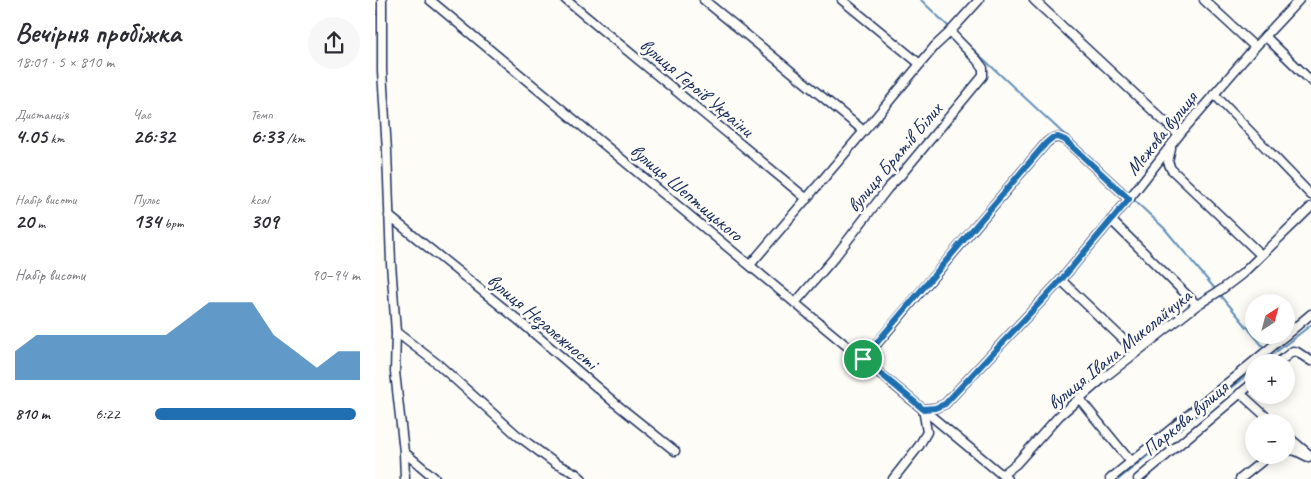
<!DOCTYPE html>
<html lang="uk">
<meta charset="utf-8">
<style>
body{margin:0;font-family:Caveat,sans-serif;background:#f7f7f7;color:#2b2b33;height:100vh;display:flex;flex-direction:column;font-size:19px;white-space:nowrap}
*{box-sizing:border-box;margin:0}
p{font-size:16px;color:#7c7c81}
.icon{flex:none;width:28px;height:28px;fill:none;stroke:currentColor;stroke-width:2;stroke-linecap:round;stroke-linejoin:round}
.map{position:relative;flex:1;overflow:hidden}
.details{display:flex;flex-direction:column;background:#fff;width:375px}
.details>*{flex:none}
.needle{width:32px;rotate:36deg}
.fabs{position:absolute;left:870px;top:294px;display:grid;gap:10px}
.fabs a{display:grid;place-items:center;width:50px;height:50px;border-radius:50%;background:#fff;box-shadow:0 2px 12px #0003;font-size:25px}
.pin{position:absolute;display:grid;place-items:center;width:42px;height:42px;color:#fff;margin:-21px;border:2px solid #fff;border-radius:50%;box-shadow:0 1px 5px #0007}
.round{display:grid;place-items:center;flex:none;width:52px;height:52px;border-radius:26px;background:#f7f7f7}
.summary{display:flex;align-items:center;justify-content:space-between;height:85px;padding:0 15px}
h1{font-size:28px;font-weight:600;line-height:38px}
.metrics{display:grid;grid-template-columns:repeat(3,1fr);gap:8px;height:85px;padding:5px 15px}
.metrics div{display:grid;align-content:center}
.metrics b{font-size:21px;font-weight:600}
.metrics small{font-size:14px;font-weight:400}
.metrics p{font-size:14px}
.chart{height:140px;padding:10px 15px}
.chart p{display:flex;justify-content:space-between}
.chart svg{width:100%;height:90px;margin-top:5px;fill:#1f6fb2;opacity:.7}
ul{padding:0 15px;list-style:none;font-size:16px}
li{display:grid;grid-template-columns:80px 60px 1fr;align-items:center;height:38px}
li i{height:12px;border-radius:6px;background:#1f6fb2}
main{display:flex;flex:1;min-height:0}
.map>svg:first-child{display:block}
</style>
<main>
<section class="details">
<div class="summary"><div><h1>Вечірня пробіжка</h1><p>18:01 · 5 × 810 m</p></div><a class="round"><svg class="icon" aria-label="share" viewBox="0 0 24 24"><path d="M12 15V3M7 8l5-5 5 5M5 13v7h14v-7"/></svg></a></div>
<div class="metrics">
<div><p>Дистанція</p><b>4.05<small> km</small></b></div>
<div><p>Час</p><b>26:32</b></div>
<div><p>Темп</p><b>6:33<small> /km</small></b></div>
</div>
<div class="metrics">
<div><p>Набір висоти</p><b>20<small> m</small></b></div>
<div><p>Пульс</p><b>134<small> bpm</small></b></div>
<div><p>kcal</p><b>309</b></div>
</div>
<div class="chart"><p><span>Набір висоти</span>90–94 m</p>
<svg viewBox="0 0 160 44" preserveAspectRatio="none"><path d="M0 44V30L10 22L20 22L30 22L40 22L50 22L60 22L70 22L80 14L90 6L100 6L110 6L120 22L130 30L140 38L150 30L160 30V44z"/></svg>
</div>
<ul>
<li><b>810 m</b>6:22<i style="width:98%"></i></li>
</ul>
</section>
<div class="map">
<svg width="936" height="479" viewBox="0 0 936 479">
<rect width="100%" height="100%" fill="#fdfcf7"/>
<filter id="ink" filterUnits="userSpaceOnUse"><feTurbulence type="fractalNoise" baseFrequency=".02" numOctaves="2"/><feDisplacementMap in="SourceGraphic" scale="10" xChannelSelector="R" yChannelSelector="G"/><feConvolveMatrix kernelMatrix="1 2 1 2 8 2 1 2 1" color-interpolation-filters="sRGB"/></filter>
<g filter="url(#ink)">
<g fill="none" stroke-linecap="round" stroke-linejoin="round">
<!-- stream -->
<g stroke="#6391b9" stroke-width="2">
<path d="M546 0 574 27"/>
<path d="M584 36 693 138"/>
<path d="M759 200 789 228 841 290"/>
<path d="M844 293 891 350"/>
<path d="M888 362 936 325"/>
<path d="M744 479 879 369"/>
</g>
<!-- minor casing -->
<g stroke="#1b2f5e" stroke-width="11">
<g id="minor">
<path d="M7 0V71L12 151 16 263 21 332 20 372 29 452 30 479"/>
<path d="M55 0 632 479"/>
<path d="M191 0 432 199"/>
<path d="M329 0 489 131"/>
<path d="M467 0 545 64"/>
<path d="M659 0 804 135"/>
<path d="M829 0 880 47"/>
<path d="M890 36 936 81"/>
<path d="M839 94 936 195"/>
<path d="M796 149 793 162 796 169 886 255"/>
<path d="M14 216 147 323 240 403 300 451"/>
<path d="M736 220 822 305"/>
<path d="M375 265 489 131 496 123 560 46 575 32 604 0"/>
<path d="M686 280 753 344 759 353"/>
<path d="M420 303 459 258 513 188 525 176 608 76V68L602 60 575 32"/>
<path d="M21 332 64 365 142 435 181 464 200 473 207 479"/>
<path d="M911 335 936 314"/>
<path d="M489 359 671 143C678 137 682 136 690 140L754 199"/>
<path d="M904 362 918 351 922 352 936 361"/>
<path d="M865 393 897 422"/>
<path d="M704 398 720 418 756 462"/>
<path d="M548 409 560 408 570 404 686 280 754 199 804 135 880 47 924 0"/>
<path d="M911 435 936 456"/>
<path d="M911 449 921 451 933 457"/>
<path d="M29 452 61 479"/>
<path d="M627 475 641 464 684 416 726 380 822 305 846 290 867 274 936 207"/>
<path d="M518 479 544 446 552 432 548 409"/>
<path d="M735 479 911 335"/>
<path d="M763 479 879 382"/>
<path d="M865 479 895 455"/>
</g>
</g>
<!-- minor -->
<use href="#minor" stroke="#fdfcf7" stroke-width="8"/>
</g>
</g>
<g fill="none" stroke-linecap="round" stroke-linejoin="round" filter="url(#ink)">
<!-- route casing -->
<g stroke="#fff" stroke-width="10">
<path id="route" d="M683 137 690 140 754 199 686 280 570 404 560 408 548 409 488 359 671 143 677 138Z"/>
</g>
<!-- route -->
<use href="#route" stroke="#1f6fb2" stroke-width="6"/>
</g>
<g text-anchor="middle" stroke-width="5" stroke-linejoin="round" paint-order="stroke">
<!-- street labels -->
<g font-size="20" fill="#1b2f5e" stroke="#fdfcf7">
<text transform="translate(322 87) rotate(40)" y="7">вулиця Героїв України</text>
<text transform="translate(786 133) rotate(-51)" y="7">Межова вулиця</text>
<text transform="translate(519 157) rotate(-50)" y="7">вулиця Братів Білих</text>
<text transform="translate(312 192) rotate(40)" y="7">вулиця Шептицького</text>
<text transform="translate(168 321) rotate(40)" y="7">вулиця Незалежності</text>
<text transform="translate(744 349) rotate(-39)" y="7">вулиця Івана Миколайчука</text>
<text transform="translate(810 418) rotate(-40)" y="7">Паркова вулиця</text>
</g>
</g>
</svg>
<div class="fabs">
<a><svg class="needle" viewBox="-14 -14 28 28"><path d="M0-13l5 13h-10z" fill="#e53935"/><path d="M0 13l5-13h-10z" fill="#7c7c81"/></svg></a>
<a>+</a>
<a>−</a>
</div>
<div class="pin" style="left:488px;top:359px;background:#1e9e55"><svg class="icon" aria-label="arrive" viewBox="0 0 24 24"><path d="M6 21V4h12l-3 4 3 4H6"/></svg></div>
</div>
</main>
